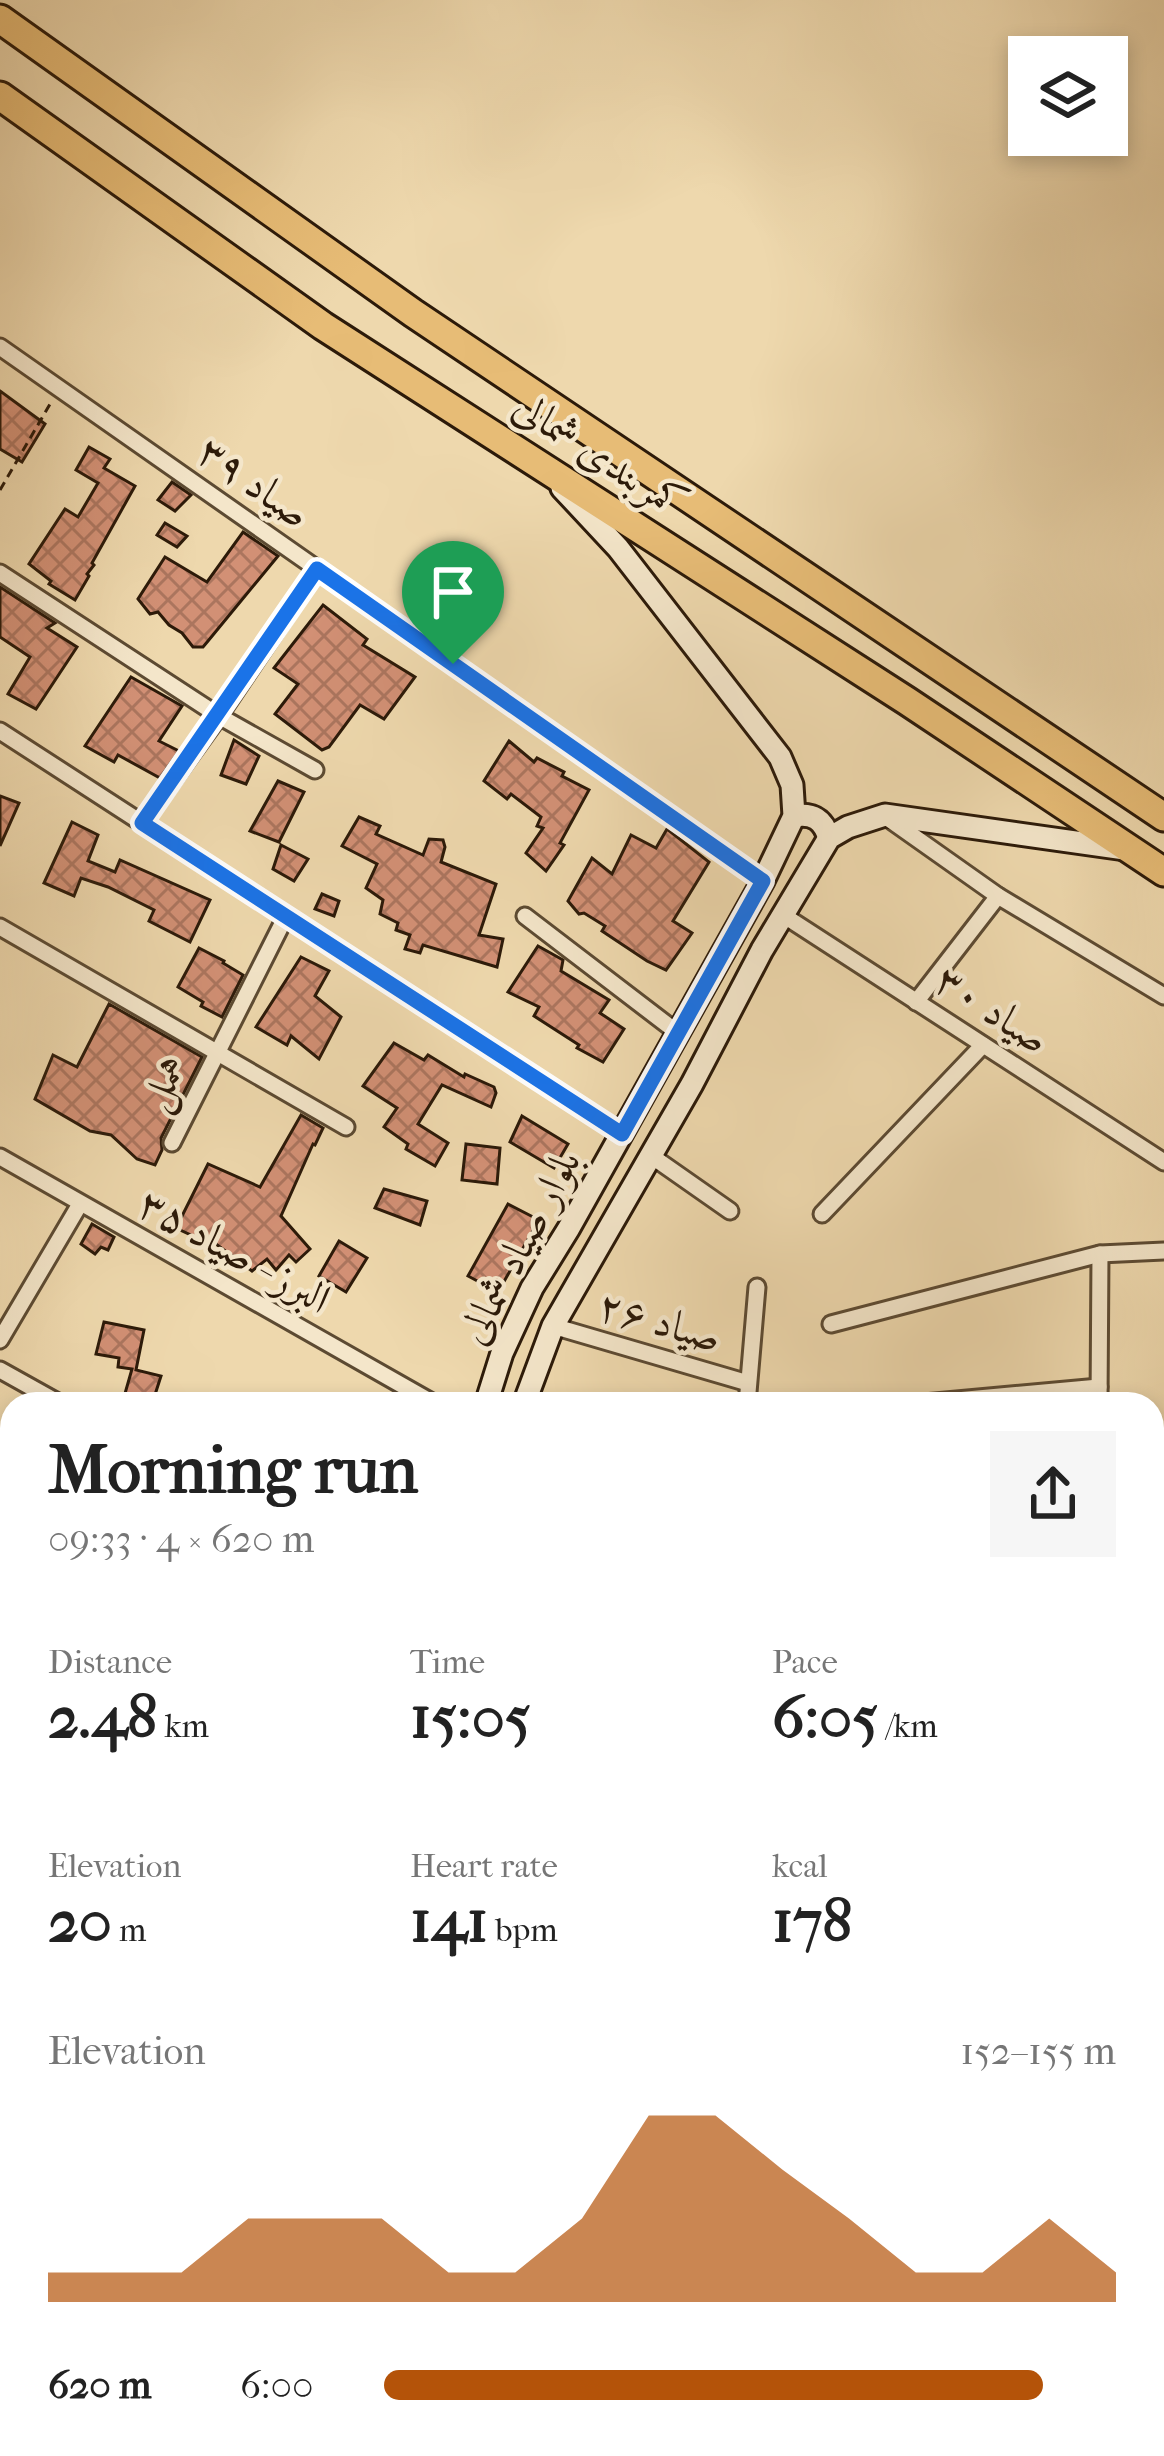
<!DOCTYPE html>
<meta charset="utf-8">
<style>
body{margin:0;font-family:"IM FELL French Canon",Amiri,serif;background:#f6f6f6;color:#222;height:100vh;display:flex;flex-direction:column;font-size:45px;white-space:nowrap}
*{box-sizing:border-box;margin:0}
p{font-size:39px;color:#767676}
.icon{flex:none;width:66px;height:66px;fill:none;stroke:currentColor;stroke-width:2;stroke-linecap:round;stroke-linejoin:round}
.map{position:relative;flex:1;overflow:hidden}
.sheet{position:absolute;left:0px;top:1392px;width:1164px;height:1065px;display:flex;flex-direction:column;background:#fff;border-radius:36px 36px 0 0;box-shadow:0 6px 18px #0003}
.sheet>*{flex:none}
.fabs{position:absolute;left:1008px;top:36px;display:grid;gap:24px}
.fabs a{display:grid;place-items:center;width:120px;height:120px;border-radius:0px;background:#fff;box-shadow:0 6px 18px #0003;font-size:60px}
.pin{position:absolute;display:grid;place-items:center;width:102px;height:102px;color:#fff;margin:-123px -51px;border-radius:50% 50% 50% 0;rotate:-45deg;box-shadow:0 0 12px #0007}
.pin .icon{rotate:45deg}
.round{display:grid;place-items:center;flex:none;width:126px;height:126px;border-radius:0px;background:#f6f6f6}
.overview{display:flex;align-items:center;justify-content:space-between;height:204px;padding:0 48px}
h1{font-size:66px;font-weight:700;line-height:90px}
.figures{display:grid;grid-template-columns:repeat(3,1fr);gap:18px;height:204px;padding:12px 48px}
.figures div{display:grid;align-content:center}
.figures b{font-size:60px;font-weight:700}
.figures small{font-size:33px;font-weight:400}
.figures p{font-size:33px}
.chart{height:336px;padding:24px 48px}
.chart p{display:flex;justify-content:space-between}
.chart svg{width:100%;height:216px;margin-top:12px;fill:#b45309;opacity:.7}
ul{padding:0 48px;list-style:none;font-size:39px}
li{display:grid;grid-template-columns:192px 144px 1fr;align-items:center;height:90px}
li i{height:30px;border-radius:15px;background:#b45309}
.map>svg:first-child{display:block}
</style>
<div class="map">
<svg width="1164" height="2456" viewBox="0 0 1164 2456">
<defs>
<pattern id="building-cross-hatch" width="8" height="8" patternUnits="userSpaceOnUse" patternTransform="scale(3)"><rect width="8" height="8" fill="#d29075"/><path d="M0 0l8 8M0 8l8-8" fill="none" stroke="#ab755e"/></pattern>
</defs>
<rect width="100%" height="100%" fill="#eed8ad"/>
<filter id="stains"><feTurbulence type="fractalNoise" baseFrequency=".00167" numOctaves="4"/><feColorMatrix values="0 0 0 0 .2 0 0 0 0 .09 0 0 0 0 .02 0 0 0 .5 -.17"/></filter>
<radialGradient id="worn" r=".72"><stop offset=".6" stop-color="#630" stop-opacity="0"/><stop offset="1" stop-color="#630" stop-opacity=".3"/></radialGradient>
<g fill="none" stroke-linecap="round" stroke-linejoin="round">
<!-- stream -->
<path stroke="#6d7a69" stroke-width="6" d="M1152 1761 1164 1763"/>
</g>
<!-- building -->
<g fill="url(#building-cross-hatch)" stroke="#2c1a09" stroke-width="3">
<path d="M0 391 45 424 22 462 0 449Z"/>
<path d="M89 447 110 459 104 468 135 486 92 563 94 565 87 574 89 576 75 600 49 584 51 581 29 564 65 509 78 517 98 483 76 470Z"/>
<path d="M172 482 191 495 175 511 158 500Z"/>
<path d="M165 523 187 536 177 547 157 535Z"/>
<path d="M243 532 278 556 208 641 203 647H193L182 633 169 625 158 612 150 614 138 599 165 557 207 582Z"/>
<path d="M0 587 55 623 47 628 77 647 36 709 8 694 30 657 0 637Z"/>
<path d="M323 605 367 639 363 645 415 677 384 719 360 705 329 747 322 750 275 714 298 684 274 668Z"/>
<path d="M131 677 182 706 159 741 179 751 160 778 118 755 114 762 85 746Z"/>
<path d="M234 740 259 756 246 784 221 775Z"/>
<path d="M509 741 534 762 537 758 564 772 562 776 589 790 560 843 564 845 546 871 526 853 543 828 537 826 541 817 511 794 507 799 484 781Z"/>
<path d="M278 781 304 792 279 842 250 831Z"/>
<path d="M0 796 19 803 0 846Z"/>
<path d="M359 817 380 826 376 834 423 855 429 839 443 840 445 847 441 862 496 884 479 935 503 939 497 967 423 945 420 953 405 949 410 935 396 930 398 923 380 914 383 900 366 888 377 864 342 846Z"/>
<path d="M72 822 98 835 88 861 115 872 120 860 210 900 190 942 149 921 154 910 108 887 81 878 74 896 44 883Z"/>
<path d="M667 829 709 862 673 921 692 933 666 970 647 961 602 931 605 926 584 913 579 914 568 901 592 858 612 874 631 835 656 848Z"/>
<path d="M281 845 308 859 294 881 273 869Z"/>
<path d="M322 894 339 901 334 916 315 909Z"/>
<path d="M538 946 563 960 561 971 609 1000 600 1013 624 1029 603 1062 577 1048 579 1045 534 1016 539 1007 508 992Z"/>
<path d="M199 948 224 961 223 963 243 975 222 1017 201 1006 203 1002 178 987Z"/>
<path d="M301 957 329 971 315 996 341 1017 319 1059 291 1036 287 1045 256 1027Z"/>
<path d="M109 1004 202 1057 161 1138 162 1150 155 1165 137 1159 111 1135 90 1131 35 1099 53 1055 77 1067Z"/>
<path d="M394 1043 424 1060 428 1055 464 1077 465 1074 494 1087 496 1093 491 1107 442 1085 418 1124 448 1143 435 1166 406 1149 408 1144 384 1127 397 1108 363 1086Z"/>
<path d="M301 1115 323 1128 315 1145 313 1144 281 1216 310 1249 296 1262 289 1255 276 1270 267 1259 252 1271 208 1238 206 1242 176 1228 208 1164 260 1187Z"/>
<path d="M522 1116 568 1144 554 1168 510 1142Z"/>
<path d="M466 1144 500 1148 497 1184 462 1180Z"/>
<path d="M384 1189 427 1201 420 1225 375 1208Z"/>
<path d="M508 1204 539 1220 498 1292 468 1276Z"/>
<path d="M92 1224 114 1237 108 1250 101 1247 95 1254 81 1244Z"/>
<path d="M339 1241 367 1258 346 1292 319 1276Z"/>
<path d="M104 1322 144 1330 136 1370 161 1376 152 1404H122L132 1369 118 1367 119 1358 96 1354Z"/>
</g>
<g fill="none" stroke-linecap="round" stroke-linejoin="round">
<!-- street casing -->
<g stroke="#5c4a32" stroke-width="21">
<g id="street">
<path d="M0 347 763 881"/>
<path d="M0 573 219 716 315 770"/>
<path d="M0 731 622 1134"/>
<path d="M889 819 998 896 1164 996"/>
<path d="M142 823 219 716 317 569"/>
<path d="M783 915 1164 1162"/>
<path d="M525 916 678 1033"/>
<path d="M0 927 346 1127"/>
<path d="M916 1002 998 896"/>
<path d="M172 1143 286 916"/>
<path d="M650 1155 730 1211"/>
<path d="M0 1157 435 1404"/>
<path d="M822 1214 983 1045"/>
<path d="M831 1324 1100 1254 1164 1251"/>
<path d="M553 1326 748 1383"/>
<path d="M0 1340 80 1204"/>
<path d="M0 1370 61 1404"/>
<path d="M747 1404 757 1287"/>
<path d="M913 1404 1099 1387"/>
<path d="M1099 1404 1100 1254"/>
<path d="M1152 1504 1164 1503"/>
<path d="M0 1571 12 1575"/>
<path d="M1152 1605C1155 1614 1160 1624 1162 1633 1164 1657 1164 1732 1152 1748"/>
<path d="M0 1676 12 1682"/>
<path d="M1152 1923 1164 1925"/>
<path d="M0 1928 12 1915"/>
<path d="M1152 2104 1164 2108"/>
<path d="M0 2133 12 2128"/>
<path d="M1152 2408H1164"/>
<path d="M0 2454 72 2456"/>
<path d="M382 2456 383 2445"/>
<path d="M663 2456 665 2445"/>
</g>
</g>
<!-- secondary casing -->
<g stroke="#2c1a09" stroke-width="27">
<g id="secondary">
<path d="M794 816C813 813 823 819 829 838"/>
<path d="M486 1404 502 1353 532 1288 569 1228 763 881 794 816 792 785 780 757 618 548 562 488"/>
<path d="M524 1404 553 1326 692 1084 762 950 829 838 848 827 885 815 1125 849"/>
<path d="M0 1944 12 1948"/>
<path d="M0 1994 12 2000"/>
<path d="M1152 2235 1164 2238"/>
<path d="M1152 2265 1164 2269"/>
<path d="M145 2456 146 2445"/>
<path d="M183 2456 185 2445"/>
<path d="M1034 2456 1035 2445"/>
</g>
</g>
<!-- highway casing -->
<g stroke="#2c1a09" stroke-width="33">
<g id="highway">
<path d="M0 19 413 313 1164 817"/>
<path d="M0 96 323 326 907 701 1164 872"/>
</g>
</g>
<!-- path -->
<path stroke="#2c1a09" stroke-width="3" stroke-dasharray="9 6" stroke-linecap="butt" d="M0 490 50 404"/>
<!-- street -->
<use href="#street" stroke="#f4e6ca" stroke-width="15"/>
<!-- secondary -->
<use href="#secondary" stroke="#f4e6ca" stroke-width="21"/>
<!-- highway -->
<use href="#highway" stroke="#e7bc76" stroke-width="27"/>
</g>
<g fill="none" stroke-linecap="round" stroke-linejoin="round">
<!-- route casing -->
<g stroke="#fff" stroke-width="24">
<path id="route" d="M317 569 763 881 622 1134 142 823Z"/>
</g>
<!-- route -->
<use href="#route" stroke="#1a73e8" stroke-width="15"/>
</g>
<g text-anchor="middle" stroke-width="9" stroke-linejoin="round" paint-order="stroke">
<!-- street labels -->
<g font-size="42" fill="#2c1a09" stroke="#f4e6ca">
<text transform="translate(601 454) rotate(33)" y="15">کمربندی شمالی</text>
<text transform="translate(255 481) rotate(35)" y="15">صیاد ۳۹</text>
<text transform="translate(993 1008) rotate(33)" y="15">صیاد ۳۰</text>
<text transform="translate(162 1082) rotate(-63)" y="15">همل</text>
<text transform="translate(518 1246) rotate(-62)" y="15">بلوار صیاد شمالی</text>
<text transform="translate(235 1250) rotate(29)" y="15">البرز - صیاد ۳۵</text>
<text transform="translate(660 1320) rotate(16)" y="15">صیاد ۲۶</text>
</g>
</g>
<rect width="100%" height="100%" filter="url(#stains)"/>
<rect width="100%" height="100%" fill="url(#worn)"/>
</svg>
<div class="fabs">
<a><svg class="icon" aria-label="layers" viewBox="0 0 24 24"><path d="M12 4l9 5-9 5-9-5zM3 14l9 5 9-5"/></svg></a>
</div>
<div class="pin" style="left:453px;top:664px;background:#1e9e55"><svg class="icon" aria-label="arrive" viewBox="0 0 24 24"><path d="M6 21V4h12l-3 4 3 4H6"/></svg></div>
<section class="sheet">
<div class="overview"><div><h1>Morning run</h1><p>09:33 · 4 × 620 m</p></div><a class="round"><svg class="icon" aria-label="share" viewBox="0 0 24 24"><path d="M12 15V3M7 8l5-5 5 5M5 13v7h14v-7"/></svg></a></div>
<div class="figures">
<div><p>Distance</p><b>2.48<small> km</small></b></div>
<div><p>Time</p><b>15:05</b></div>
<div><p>Pace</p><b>6:05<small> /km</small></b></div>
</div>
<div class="figures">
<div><p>Elevation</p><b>20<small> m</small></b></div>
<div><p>Heart rate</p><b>141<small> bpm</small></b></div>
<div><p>kcal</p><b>178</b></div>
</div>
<div class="chart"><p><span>Elevation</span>152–155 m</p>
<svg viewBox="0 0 160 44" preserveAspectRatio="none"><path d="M0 44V38L10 38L20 38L30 27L40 27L50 27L60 38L70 38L80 27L90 6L100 6L110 17L120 27L130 38L140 38L150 27L160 38V44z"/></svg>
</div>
<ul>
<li><b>620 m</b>6:00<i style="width:90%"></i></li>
</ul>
</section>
</div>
